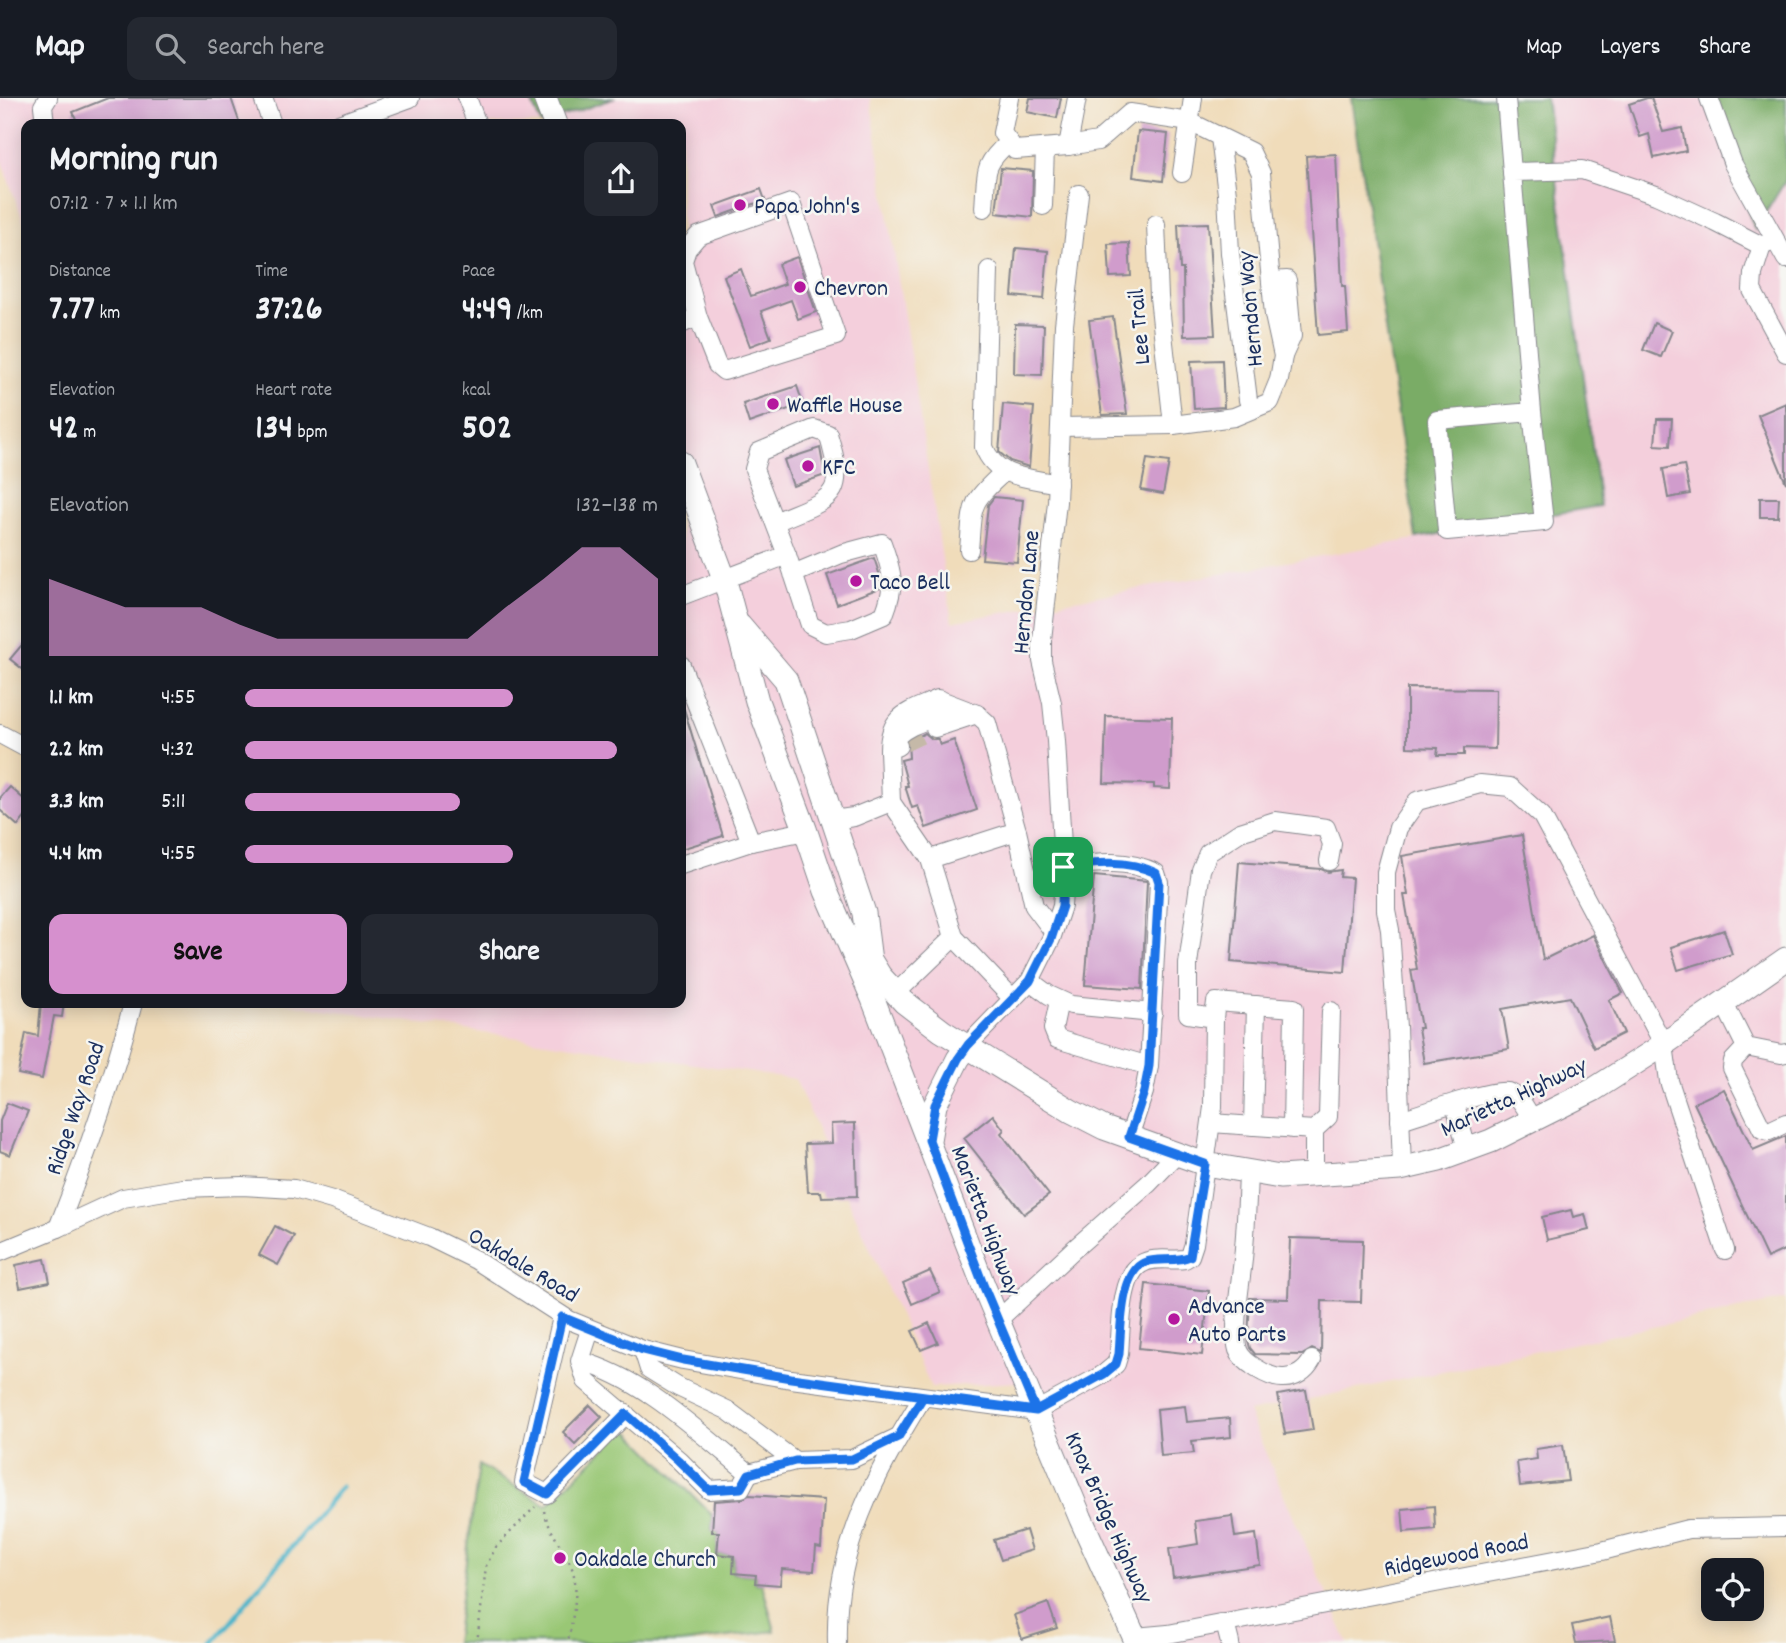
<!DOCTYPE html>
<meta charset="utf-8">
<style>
body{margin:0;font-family:Dekko,sans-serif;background:#242831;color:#f1f3f6;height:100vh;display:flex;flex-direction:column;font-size:26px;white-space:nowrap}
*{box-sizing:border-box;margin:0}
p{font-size:23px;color:#9ea1a6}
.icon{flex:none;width:38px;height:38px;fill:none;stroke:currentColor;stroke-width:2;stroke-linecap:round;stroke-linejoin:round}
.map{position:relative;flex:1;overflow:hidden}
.panel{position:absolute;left:21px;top:21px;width:665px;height:889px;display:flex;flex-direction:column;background:#171b24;border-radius:14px;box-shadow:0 4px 18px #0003}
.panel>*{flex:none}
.fabs{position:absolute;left:1701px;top:1460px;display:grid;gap:14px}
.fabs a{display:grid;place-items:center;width:63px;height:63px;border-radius:14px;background:#171b24;box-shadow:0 4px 18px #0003;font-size:35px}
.pin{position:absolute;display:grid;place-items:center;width:60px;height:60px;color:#fff;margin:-30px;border-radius:14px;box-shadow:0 4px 10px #0006}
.round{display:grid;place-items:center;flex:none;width:74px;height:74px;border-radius:14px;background:#242831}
.head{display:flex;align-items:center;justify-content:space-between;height:119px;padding:0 28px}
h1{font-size:38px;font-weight:700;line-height:52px}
.stats{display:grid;grid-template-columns:repeat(3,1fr);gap:10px;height:119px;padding:7px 28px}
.stats div{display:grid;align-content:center}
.stats b{font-size:35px;font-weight:700}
.stats small{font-size:19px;font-weight:400}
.stats p{font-size:19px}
.chart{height:196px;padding:14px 28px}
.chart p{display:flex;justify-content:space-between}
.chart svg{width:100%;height:126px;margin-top:7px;fill:#d690ce;opacity:.7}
.button{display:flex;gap:14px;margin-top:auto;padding:14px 28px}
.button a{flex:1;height:80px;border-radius:14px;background:#d690ce;color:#111;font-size:28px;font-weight:700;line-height:80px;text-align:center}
.button a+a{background:#242831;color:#f1f3f6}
ul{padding:0 28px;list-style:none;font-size:23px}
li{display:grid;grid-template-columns:112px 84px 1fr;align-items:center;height:52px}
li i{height:18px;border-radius:9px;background:#d690ce}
header{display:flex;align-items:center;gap:42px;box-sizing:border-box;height:98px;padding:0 35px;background:#171b24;border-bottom:2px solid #363941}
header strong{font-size:33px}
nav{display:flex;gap:38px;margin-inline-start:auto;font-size:24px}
.search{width:490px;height:63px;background:#242831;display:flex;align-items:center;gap:18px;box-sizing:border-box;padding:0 24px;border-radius:14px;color:#9ea1a6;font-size:26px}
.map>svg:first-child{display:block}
</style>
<header>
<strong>Map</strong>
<div class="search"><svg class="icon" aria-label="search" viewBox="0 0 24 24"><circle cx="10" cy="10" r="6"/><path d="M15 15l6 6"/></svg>Search here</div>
<nav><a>Map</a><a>Layers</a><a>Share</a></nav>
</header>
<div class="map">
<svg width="1786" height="1545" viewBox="0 0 1786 1545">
<rect width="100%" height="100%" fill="#f6f6f2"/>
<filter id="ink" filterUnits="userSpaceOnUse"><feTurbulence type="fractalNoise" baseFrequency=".0143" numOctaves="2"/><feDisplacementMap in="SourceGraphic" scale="14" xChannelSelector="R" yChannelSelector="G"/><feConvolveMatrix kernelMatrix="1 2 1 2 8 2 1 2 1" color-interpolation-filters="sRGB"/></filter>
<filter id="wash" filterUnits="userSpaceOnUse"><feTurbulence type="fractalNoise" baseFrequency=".00686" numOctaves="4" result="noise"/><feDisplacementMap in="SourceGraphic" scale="28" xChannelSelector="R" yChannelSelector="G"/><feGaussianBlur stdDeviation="1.57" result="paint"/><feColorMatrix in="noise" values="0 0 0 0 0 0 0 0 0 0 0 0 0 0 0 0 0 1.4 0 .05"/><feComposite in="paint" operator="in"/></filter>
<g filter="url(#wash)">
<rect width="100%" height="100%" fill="#f0dcba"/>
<!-- built -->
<path fill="#f4cfdc" d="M0 0H530L541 26 615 0H870L952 524 1600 408 1546 0H1706L1756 131 1786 82V1201L1248 1314 1348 1545H1138L1018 1284 931 1289 795 981 284 905H681V26H26V130L0 59Z"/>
<!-- green -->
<path fill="#99c775" stroke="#5a7b6a" stroke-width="2" d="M626 1330 713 1418 712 1433 719 1434 717 1456 734 1458 733 1475 756 1477 755 1485 762 1486 775 1533 680 1545H455L479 1367 547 1407Z"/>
<!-- forest -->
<g fill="#7aac66" stroke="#4a6e62" stroke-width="2">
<path d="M530 0H615L541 26Z"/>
<path d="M1351 0H1546L1600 408 1416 440Z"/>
<path d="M1706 0H1786V82L1755 132Z"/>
</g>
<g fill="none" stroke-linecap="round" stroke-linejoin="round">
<!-- stream -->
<path stroke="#4cb5ca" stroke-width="5" d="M213 1545 341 1389"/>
</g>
<g id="blocks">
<!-- building -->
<g fill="#d09ccc">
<path d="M108 0H231L240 26H78L73 14Z"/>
<path d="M1030 0H1061L1057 20 1027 14Z"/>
<path d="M1647 0H1651L1663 34 1682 30 1686 53 1654 60 1649 36 1640 39 1629 6Z"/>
<path d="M1138 33 1168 36 1163 83 1133 79Z"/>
<path d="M1336 56 1342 188H1345L1348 234 1318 237 1306 58Z"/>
<path d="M1001 70 1033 73 1032 119 996 115Z"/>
<path d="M761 91 765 102 718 119 714 108Z"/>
<path d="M1208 125 1215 237 1184 238 1183 171H1180L1178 126Z"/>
<path d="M1129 145 1131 178 1110 179 1108 146Z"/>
<path d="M1016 150 1048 153 1044 201 1012 198Z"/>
<path d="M797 159 816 214 798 221 791 202 761 213 771 240 750 248 724 178 741 171 751 198 785 186 778 166Z"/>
<path d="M1113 219 1127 316 1102 317 1089 222Z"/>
<path d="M1654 225 1672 233 1661 259 1643 252Z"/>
<path d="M1015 226 1044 227 1042 277 1014 276Z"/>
<path d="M1222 262 1224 309 1194 311 1191 263Z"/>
<path d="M797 288 803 306 749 325 743 306Z"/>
<path d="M1786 305V385L1758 317Z"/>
<path d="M1003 306 1034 309 1029 369 1010 363 999 354Z"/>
<path d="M1657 321H1672L1670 348 1655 347Z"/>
<path d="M820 350 825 377 793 388 784 362Z"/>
<path d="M1147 361 1169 364 1163 396 1141 392Z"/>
<path d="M1684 367 1690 396 1668 400 1663 371Z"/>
<path d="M994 399 1023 402 1017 464 982 461 988 407Z"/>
<path d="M1760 400H1779L1778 419H1760Z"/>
<path d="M874 460 879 475 880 490 837 506 827 477Z"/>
<path d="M26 542V574L10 561Z"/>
<path d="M1407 590 1496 591 1495 651 1464 650V657H1437L1438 650 1407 649Z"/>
<path d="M681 611H684L723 738 681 751Z"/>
<path d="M1106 618 1172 620 1170 691 1154 690V686L1104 685Z"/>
<path d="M925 635 932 641H938L940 647 954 642 977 712 926 730 918 708 912 710 905 688H908L901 662 909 660 908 644Z"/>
<path d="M10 689 26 703V718L18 728 0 712V700Z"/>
<path d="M1522 737 1543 862 1593 837 1623 895 1609 902 1624 935 1594 950 1570 899 1502 911 1509 951 1424 965 1418 930H1421L1411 872 1417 871 1404 797H1408L1402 758Z"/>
<path d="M1239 764 1321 771 1328 774 1341 772 1340 779 1352 780 1345 874 1231 864Z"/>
<path d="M1094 778 1147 783 1142 891 1085 887Z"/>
<path d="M1724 832 1732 856 1678 872 1671 849Z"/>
<path d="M41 905H64L62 919 54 918 42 981 18 976 26 935 38 938Z"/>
<path d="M1724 991 1753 1052 1786 1038V1151L1767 1160 1694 1005Z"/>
<path d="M7 1005 28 1013 10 1057 0 1053V1023Z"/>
<path d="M993 1017 1004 1032 1001 1035 1049 1097 1024 1116 964 1040Z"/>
<path d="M855 1025 857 1098 822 1099 821 1094H808L805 1046 832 1045 831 1026Z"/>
<path d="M1571 1112 1573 1119 1585 1116 1589 1132 1547 1142 1542 1119Z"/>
<path d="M275 1128 294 1138 278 1167 259 1157Z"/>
<path d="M1290 1140 1363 1142 1361 1204 1322 1203 1321 1255 1312 1251 1302 1257 1255 1256 1250 1250 1248 1242 1250 1200 1288 1201Z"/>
<path d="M45 1161 50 1184 20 1190 16 1167Z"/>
<path d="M930 1173 940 1194 912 1206 903 1185Z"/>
<path d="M1146 1186 1209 1193 1202 1257 1139 1250Z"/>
<path d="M929 1225 938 1245 921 1252 912 1233Z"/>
<path d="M1306 1292 1313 1332 1285 1336 1278 1297Z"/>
<path d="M590 1307 602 1319 575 1346 563 1334Z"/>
<path d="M1185 1308 1187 1324 1230 1320 1231 1339 1192 1343 1194 1355 1161 1358 1157 1311Z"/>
<path d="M1563 1347 1568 1383 1520 1388 1517 1364 1537 1361 1536 1351Z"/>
<path d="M749 1397 824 1402 821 1450 816 1449 814 1473 782 1471 780 1487 755 1485 756 1477 733 1475 734 1458 717 1456 719 1434H712L714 1403 742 1401Z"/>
<path d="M1434 1408 1435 1431 1404 1434 1402 1411Z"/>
<path d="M1232 1418 1235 1439 1256 1436 1260 1467 1173 1480 1169 1451 1198 1446 1195 1423Z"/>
<path d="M1026 1432 1032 1452 1001 1462 994 1442Z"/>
<path d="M1048 1505 1057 1530 1022 1541 1014 1517Z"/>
<path d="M1610 1519 1615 1543 1576 1545 1572 1527Z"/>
</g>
</g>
</g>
<g filter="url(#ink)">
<use href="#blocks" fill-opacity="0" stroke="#86868c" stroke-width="2"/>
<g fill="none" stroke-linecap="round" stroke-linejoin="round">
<!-- minor-tunnel -->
<path stroke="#c5b9a8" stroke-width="18" stroke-dasharray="18 9" stroke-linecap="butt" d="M904 645 935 630"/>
<!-- minor casing -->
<g stroke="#86868c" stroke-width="20">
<g id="minor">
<path d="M263 0 272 26"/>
<path d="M467 0 477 26"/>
<path d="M1009 0 1002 35 1015 52 1068 48 1098 43 1130 15 1190 24 1251 54 1261 75 1274 217 1283 258 1279 282 1270 304 1234 319 1173 327 1061 329"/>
<path d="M1506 0 1512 74"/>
<path d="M1709 0 1733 66 1786 161"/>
<path d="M45 26 43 8 48 0"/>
<path d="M339 26 410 0"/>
<path d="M1220 39 1227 96 1230 155 1248 302 1252 312"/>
<path d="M1068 48 1077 0"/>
<path d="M1182 75 1193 0"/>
<path d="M1043 108 1045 50"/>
<path d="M984 110C987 76 981 68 1009 44"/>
<path d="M1156 126 1159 199 1173 327"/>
<path d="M1771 144 1762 148 1753 176 1752 192 1786 255"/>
<path d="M989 172 984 349C996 381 1028 379 1058 386"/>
<path d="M1271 183 1287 182 1292 238 1283 258"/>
<path d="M681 226 698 219 683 163 687 151 698 138 791 105 836 238 724 273 717 267 698 219"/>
<path d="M1532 314 1437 322 1447 433 1544 424 1532 314 1512 74 1582 72 1656 97 1715 124 1762 148"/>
<path d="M969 452C973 407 968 406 1004 374"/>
<path d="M787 457 810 527 826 535 851 531 884 517C896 486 893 476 882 445L841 456 793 476"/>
<path d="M681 498 787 457 754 371 759 354 814 331 828 336C849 403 830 400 775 424"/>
<path d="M681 567 751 744"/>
<path d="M935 630 977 616 987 625 1017 733 1034 808 1053 833"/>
<path d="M0 636 26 650"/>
<path d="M891 649C897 629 927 622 945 617"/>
<path d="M889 652C889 616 909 614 938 601L977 616"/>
<path d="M891 704 889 652 898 648"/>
<path d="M833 722 854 719 891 704 930 761 954 839 1013 901"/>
<path d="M930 761 1017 733"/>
<path d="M681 767 751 744 806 733"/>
<path d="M1063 769C1095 765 1126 760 1156 775L1159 784 1149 968 1144 994 1129 1039"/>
<path d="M1030 883 1049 897 1071 907 1153 915"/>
<path d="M896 895 954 839"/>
<path d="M1059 903 1053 931 1057 941 1149 968"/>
<path d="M1724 905 1746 949 1781 956 1786 955"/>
<path d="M1214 920 1216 904 1294 910 1292 1031"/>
<path d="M968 947 1030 883 1051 841 1062 808 1064 782 1056 643 1052 605 1042 563V542L1057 404 1064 227 1079 96"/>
<path d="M1746 949 1733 963 1732 970 1762 1031 1769 1033 1786 1025"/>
<path d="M1455 1006 1467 1052"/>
<path d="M1400 1022C1421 1016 1492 990 1508 994 1521 998 1527 1013 1533 1023"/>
<path d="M1211 1025 1314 1032V1077"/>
<path d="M1253 1028 1256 907"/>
<path d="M1314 1032 1328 1019 1331 913"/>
<path d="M1402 1070 1397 929 1390 832 1386 812V774L1398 730 1417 703 1480 686 1510 689 1542 718 1664 947 1669 983 1725 1152"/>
<path d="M1248 1075C1247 1103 1246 1132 1243 1161 1241 1183 1232 1232 1238 1252 1242 1264 1269 1280 1282 1280 1295 1281 1306 1273 1312 1262"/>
<path d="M58 1130C87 1056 113 982 133 905"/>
<path d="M0 1154 58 1130 123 1100 183 1090 242 1088 294 1091 332 1102 429 1139 476 1162 569 1222 643 1252 683 1262 791 1281 1036 1313 1104 1276 1116 1266 1119 1256C1121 1234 1120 1178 1141 1166 1154 1158 1171 1163 1185 1161L1190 1158 1194 1146 1213 1009 1214 920 1188 916V866L1201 772 1208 755 1240 734 1275 723 1326 730 1332 746 1329 763"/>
<path d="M562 1219 524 1384 547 1396 626 1316"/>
<path d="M998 1222 1073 1152 1148 1086 1177 1056"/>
<path d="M643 1252 649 1271 678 1289 727 1312 795 1363"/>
<path d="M580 1263C645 1281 698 1334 749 1375L741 1390 709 1392 679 1362 586 1283 580 1263 590 1232"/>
<path d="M749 1375 795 1363 852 1361 898 1339"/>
<path d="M1225 1525 1230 1545"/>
<path d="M1135 1539 1168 1536 1602 1453 1688 1431 1786 1429"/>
<path d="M837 1545C834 1450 875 1377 923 1299"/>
</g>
</g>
<!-- major casing -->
<g stroke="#86868c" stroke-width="25">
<g id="major">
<path d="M545 0 555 26"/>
<path d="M681 365 725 483 757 603 805 731 826 793 873 901 984 1189 1081 1421 1137 1545"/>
<path d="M740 528 786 582 864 815 870 863"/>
<path d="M864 852 880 878 904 904 942 933 1071 1013 1104 1030 1205 1066 1280 1079 1400 1071 1439 1062 1491 1043 1593 992 1654 953 1786 861"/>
<path d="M929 1042 935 1007 958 961 968 947"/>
</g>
</g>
<!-- path -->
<g stroke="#86868c" stroke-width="2.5" stroke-dasharray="2 5" stroke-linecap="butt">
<path d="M544 1413C549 1432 560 1446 569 1463 582 1489 572 1518 568 1545"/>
<path d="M477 1545 486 1468 496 1449 535 1409"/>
</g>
<!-- minor -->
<use href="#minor" stroke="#fff" stroke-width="18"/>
<!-- major -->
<use href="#major" stroke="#fff" stroke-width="23"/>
</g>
</g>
<g fill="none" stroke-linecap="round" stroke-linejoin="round" filter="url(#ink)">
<!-- route casing -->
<g stroke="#fff" stroke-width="14">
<path id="route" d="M1063 769 1062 808 1051 841 1030 883 968 947 958 961 935 1007 929 1042 984 1189 1036 1313 923 1299 898 1339 852 1361 795 1363 749 1376 741 1390 709 1392 678 1362 626 1316 547 1396 524 1384 562 1219 643 1252 683 1262 791 1280 1036 1313 1104 1276 1116 1266 1119 1256C1121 1233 1120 1172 1146 1164 1160 1159 1176 1165 1190 1158L1205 1066 1129 1039 1144 994 1149 968 1159 784 1156 775C1126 761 1095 765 1063 769"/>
</g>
<!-- route -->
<use href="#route" stroke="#1a73e8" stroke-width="9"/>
</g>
<!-- markers -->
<g fill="#b5179e" stroke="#f6f6f2" stroke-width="2.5">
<circle cx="740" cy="107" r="7"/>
<circle cx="800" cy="189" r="7"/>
<circle cx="773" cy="306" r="7"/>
<circle cx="808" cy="368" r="7"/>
<circle cx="856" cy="483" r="7"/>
<circle cx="1174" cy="1221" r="7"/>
<circle cx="560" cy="1460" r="7"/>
</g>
<g text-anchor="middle" stroke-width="5" stroke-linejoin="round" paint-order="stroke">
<!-- poi labels -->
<g font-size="24" fill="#1b2f5e" stroke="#f6f6f2" text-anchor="start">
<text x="754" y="115">Papa John's</text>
<text x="814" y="197">Chevron</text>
<text x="787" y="314">Waffle House</text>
<text x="822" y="376">KFC</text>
<text x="870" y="491">Taco Bell</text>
<text x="1188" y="1215">Advance<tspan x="1188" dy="28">Auto Parts</tspan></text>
<text x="574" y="1468">Oakdale Church</text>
</g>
<!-- street labels -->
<g font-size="24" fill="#1b2f5e" stroke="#f6f6f2">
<text transform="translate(1249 211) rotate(-95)" y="8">Herndon Way</text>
<text transform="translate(1138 229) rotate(-95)" y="8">Lee Trail</text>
<text transform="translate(1025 494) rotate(-85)" y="8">Herndon Lane</text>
<text transform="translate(1513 998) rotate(-25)" y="8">Marietta Highway</text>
<text transform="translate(74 1010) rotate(-71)" y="8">Ridge Way Road</text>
<text transform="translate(987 1122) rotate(69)" y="8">Marietta Highway</text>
<text transform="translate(524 1166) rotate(31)" y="8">Oakdale Road</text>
<text transform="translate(1110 1419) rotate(66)" y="8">Knox Bridge Highway</text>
<text transform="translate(1456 1456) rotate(-11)" y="8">Ridgewood Road</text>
</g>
</g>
</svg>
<div class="fabs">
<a><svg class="icon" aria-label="locate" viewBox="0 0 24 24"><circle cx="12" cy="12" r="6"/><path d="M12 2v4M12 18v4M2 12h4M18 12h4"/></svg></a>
</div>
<div class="pin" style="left:1063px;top:769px;background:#1e9e55"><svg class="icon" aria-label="arrive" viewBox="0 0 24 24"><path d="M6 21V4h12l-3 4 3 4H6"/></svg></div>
<section class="panel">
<div class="head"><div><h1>Morning run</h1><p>07:12 · 7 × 1.1 km</p></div><a class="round"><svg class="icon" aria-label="share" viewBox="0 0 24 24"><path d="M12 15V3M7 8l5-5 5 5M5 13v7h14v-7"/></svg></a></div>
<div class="stats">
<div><p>Distance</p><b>7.77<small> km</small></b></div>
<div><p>Time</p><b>37:26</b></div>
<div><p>Pace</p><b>4:49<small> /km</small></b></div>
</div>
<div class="stats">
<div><p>Elevation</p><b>42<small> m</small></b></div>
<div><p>Heart rate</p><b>134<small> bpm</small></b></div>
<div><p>kcal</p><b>502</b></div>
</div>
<div class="chart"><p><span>Elevation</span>132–138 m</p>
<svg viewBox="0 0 160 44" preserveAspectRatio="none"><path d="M0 44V17L10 22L20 27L30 27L40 27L50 33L60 38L70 38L80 38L90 38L100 38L110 38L120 27L130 17L140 6L150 6L160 17V44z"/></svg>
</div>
<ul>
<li><b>1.1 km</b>4:55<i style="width:65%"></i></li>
<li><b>2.2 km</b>4:32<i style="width:90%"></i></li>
<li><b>3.3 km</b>5:11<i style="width:52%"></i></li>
<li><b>4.4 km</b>4:55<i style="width:65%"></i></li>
</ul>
<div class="button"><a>Save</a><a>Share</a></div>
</section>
</div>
